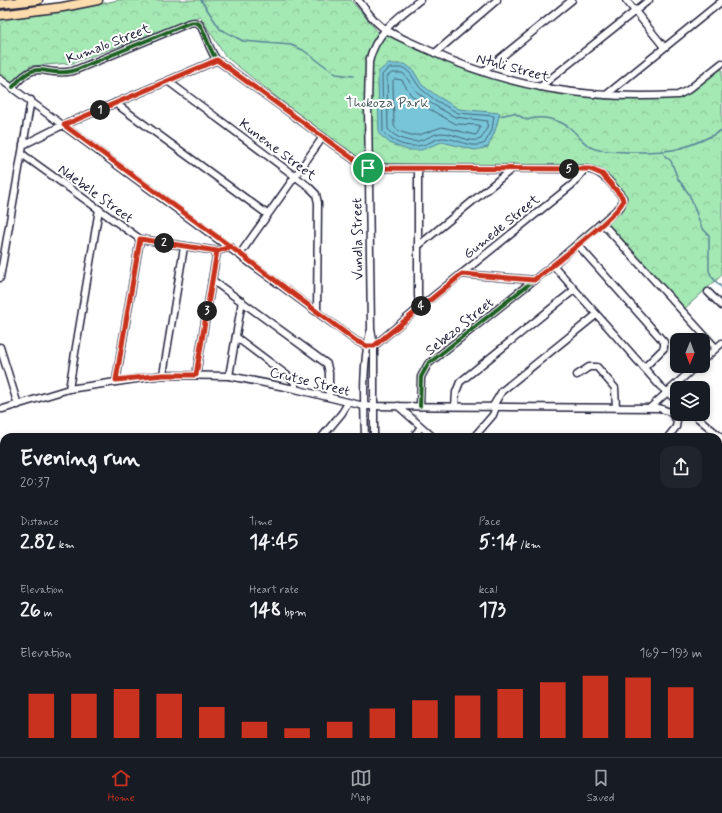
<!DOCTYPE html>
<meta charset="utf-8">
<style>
body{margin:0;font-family:Mynerve,sans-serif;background:#20242c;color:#f1f3f6;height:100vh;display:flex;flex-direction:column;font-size:15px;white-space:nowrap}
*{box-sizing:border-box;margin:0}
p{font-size:13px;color:#9ea1a6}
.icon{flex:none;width:22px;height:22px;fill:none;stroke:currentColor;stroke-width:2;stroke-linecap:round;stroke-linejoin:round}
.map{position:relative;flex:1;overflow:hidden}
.drawer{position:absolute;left:0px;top:433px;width:722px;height:324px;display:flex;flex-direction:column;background:#171b24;border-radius:12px 12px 0 0;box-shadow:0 2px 6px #0003}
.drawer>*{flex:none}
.needle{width:26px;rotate:181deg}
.controls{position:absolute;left:670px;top:333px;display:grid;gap:8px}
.controls a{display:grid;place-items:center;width:40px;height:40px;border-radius:8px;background:#171b24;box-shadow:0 2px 6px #0003;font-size:20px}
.pin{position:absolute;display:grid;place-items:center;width:34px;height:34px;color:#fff;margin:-17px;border:2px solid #fff;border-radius:50%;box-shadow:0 1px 4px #0007}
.km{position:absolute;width:20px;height:20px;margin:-10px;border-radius:50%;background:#222;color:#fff;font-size:11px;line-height:20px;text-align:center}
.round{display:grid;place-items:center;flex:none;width:42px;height:42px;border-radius:12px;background:#20242c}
.head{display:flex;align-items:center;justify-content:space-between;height:68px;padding:0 20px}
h1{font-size:22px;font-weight:700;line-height:30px}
.metrics{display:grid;grid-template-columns:repeat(3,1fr);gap:6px;height:68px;padding:4px 20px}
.metrics div{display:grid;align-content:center}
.metrics b{font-size:20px;font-weight:700}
.metrics small{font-size:11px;font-weight:400}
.metrics p{font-size:11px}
.chart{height:112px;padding:8px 20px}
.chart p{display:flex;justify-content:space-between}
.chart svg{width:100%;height:72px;margin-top:4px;stroke:#c8321e;stroke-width:6}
.tabs{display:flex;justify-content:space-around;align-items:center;height:56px;border-top:1px solid #363941;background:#171b24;font-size:11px;color:#9ea1a6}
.tabs a{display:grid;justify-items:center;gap:2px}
.tabs .active{color:#c8321e}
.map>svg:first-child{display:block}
</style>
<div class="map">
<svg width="722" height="757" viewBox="0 0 722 757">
<defs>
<pattern id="park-crowns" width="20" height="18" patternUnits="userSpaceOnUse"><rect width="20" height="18" fill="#a4e8b3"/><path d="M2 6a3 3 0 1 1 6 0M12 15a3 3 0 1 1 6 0" fill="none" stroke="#8dc79b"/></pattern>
</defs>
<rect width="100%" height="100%" fill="#fff"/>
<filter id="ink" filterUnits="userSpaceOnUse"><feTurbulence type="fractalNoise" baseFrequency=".025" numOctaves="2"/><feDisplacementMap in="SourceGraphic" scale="8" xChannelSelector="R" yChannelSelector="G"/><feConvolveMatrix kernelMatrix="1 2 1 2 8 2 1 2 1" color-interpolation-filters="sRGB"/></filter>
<g filter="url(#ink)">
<!-- park -->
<path fill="url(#park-crowns)" stroke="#638577" d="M118 0H351L377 31 430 54 487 74 584 93 675 94 688 89 722 61V275L682 311 604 224 623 201 599 170 366 163 314 127 225 56 200 16 73 63 30 66 11 83 0 76V19L73 10Z"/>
<!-- water -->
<path fill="#78c5d7" stroke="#568499" d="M388 64H405L413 70 422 85 437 96 459 109 500 113 495 131 488 147 475 150 442 142 421 150H408L391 144 379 134 378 72Z"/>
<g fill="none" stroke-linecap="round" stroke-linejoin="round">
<!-- shore -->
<g stroke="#446379" stroke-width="1">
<path d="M390 68H404L410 73 420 88 435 100 458 113 494 116 492 130 485 143C470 150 458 138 443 138 436 138 429 144 422 145 409 149 391 142 383 132L382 75Z"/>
<path d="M392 73H403L417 92 432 104 455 117 488 121 487 128 481 139C469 144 455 133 442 133 435 133 428 138 422 140 411 144 395 138 388 129L387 77Z"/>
<path d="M395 79 402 80 411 95 429 109 456 124 479 125 480 128 477 134 475 135 442 127 419 135H411L398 131 394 126 393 81Z"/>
</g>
<!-- stream -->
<g stroke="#568499" stroke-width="1.5">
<path d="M201 0 220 29 243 41 291 45 303 50 336 74 353 76"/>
<path d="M499 116 514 113 527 120C541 115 558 119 570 128 579 135 583 145 595 149 609 153 662 153 677 149 692 145 709 138 722 130"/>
<path d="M662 150 665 156 671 161 678 179 689 194 702 228 709 235V271L712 277 722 288"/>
</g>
<!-- minor casing -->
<g stroke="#22223b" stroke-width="9">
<g id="minor">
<path d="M358 0C366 9 374 23 385 29 397 37 413 43 426 49 507 88 589 100 678 95L688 90 722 63"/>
<path d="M626 0 664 47"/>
<path d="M435 53 497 0"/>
<path d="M483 72 572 0"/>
<path d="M0 79 356 341 367 346H374"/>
<path d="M169 82 308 186 316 194 318 203 317 311"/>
<path d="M13 87C39 56 42 78 73 71L189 23C192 22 196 22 199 24 205 30 209 51 217 60L356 161 368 168 585 169C602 170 613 185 623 198L621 206 553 265 428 364 421 377 420 406"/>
<path d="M540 87 649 0"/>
<path d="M606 95 722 1"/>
<path d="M115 103 267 214"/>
<path d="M23 145 59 127 217 60"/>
<path d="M22 154 140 239 217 251 231 247"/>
<path d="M418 169V295L419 308"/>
<path d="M602 223 716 348"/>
<path d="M578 245 664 342V348L644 368"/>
<path d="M418 246 513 168"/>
<path d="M240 254 323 137"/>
<path d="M553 265 660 386 677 401"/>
<path d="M461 274 534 280"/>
<path d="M0 278 31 100"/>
<path d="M212 280 327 364 329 373V397"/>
<path d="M708 292 722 306"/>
<path d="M236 337 292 379 295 383V389"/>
<path d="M374 346 419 308 573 184 585 169"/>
<path d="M0 347 18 405"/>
<path d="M703 360 722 343"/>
<path d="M163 375 184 247"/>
<path d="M196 375 217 251"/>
<path d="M577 375 589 367H597L615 388 616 407"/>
<path d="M229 376 242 301"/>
<path d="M116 381 140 239"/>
<path d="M69 389 99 209"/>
<path d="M398 406 433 437"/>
<path d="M455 406 456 392 460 382 574 290"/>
<path d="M493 406 502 391 596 315"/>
<path d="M651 407 696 366"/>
<path d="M0 409H3L69 389 163 375 229 376 295 389 364 406 659 408 670 412 677 420 676 427 668 437"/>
<path d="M693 414 722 438"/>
<path d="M322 437 342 413 348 403"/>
<path d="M365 437C364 403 362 366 370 332"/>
<path d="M374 437V346L371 329 368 105 369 62C375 33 398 17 420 0"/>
<path d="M413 437 421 427"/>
<path d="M474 437 493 415 496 407"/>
<path d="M718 477 722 473"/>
<path d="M718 523 722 528"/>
<path d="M718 651 722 646"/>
<path d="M718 685 722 688"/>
<path d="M718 726 722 721"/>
<path d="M0 728 4 724"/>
<path d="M102 753V757"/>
<path d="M315 753V757"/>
<path d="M364 753 365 757"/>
<path d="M440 753 443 757"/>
<path d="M549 753V757"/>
<path d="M647 753V757"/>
<path d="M40 757 43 753"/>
<path d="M150 757V753"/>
<path d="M197 757V753"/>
<path d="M373 757V753"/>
<path d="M404 757 409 753"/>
<path d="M503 757V753"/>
<path d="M695 757V753"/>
</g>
</g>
<!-- major casing -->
<g stroke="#22223b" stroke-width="11">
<g id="major">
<path d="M0 4 38 0"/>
<path d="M0 15 63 7 98 0"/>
</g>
</g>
<!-- minor -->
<use href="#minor" stroke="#fff" stroke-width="6"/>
<!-- major -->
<use href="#major" stroke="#fcdcac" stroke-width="8"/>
<!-- cycleway casing -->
<g stroke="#fff" stroke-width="6">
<path id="cycleway" d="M13 87C39 56 42 78 73 71L189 23C192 22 196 22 199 24 205 30 209 51 217 60L356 161 368 168 585 169C602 170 613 185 623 198L621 206 553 265 428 364 421 377 420 406"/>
</g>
<!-- cycleway -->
<use href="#cycleway" stroke="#1b5e20" stroke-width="4"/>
</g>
</g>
<g fill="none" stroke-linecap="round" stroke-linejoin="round" filter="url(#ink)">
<!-- route casing -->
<g stroke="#fff" stroke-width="8">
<path id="route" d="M368 168 356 161 217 60 64 125 231 247 217 251 140 239 116 380 163 375H196L217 251 231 247 356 341 367 346H374L462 274 534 280C548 269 620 214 623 201L622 197 602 174 590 169 368 168"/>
</g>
<!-- route -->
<use href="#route" stroke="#c8321e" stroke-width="5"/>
</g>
<g text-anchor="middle" stroke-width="4" stroke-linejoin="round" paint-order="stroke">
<!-- street labels -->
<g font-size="14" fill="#22223b" stroke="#fff">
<text transform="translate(108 43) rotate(-21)" y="5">Kumalo Street</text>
<text transform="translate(513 67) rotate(15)" y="5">Ntuli Street</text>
<text transform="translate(278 149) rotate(37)" y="5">Kunene Street</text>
<text transform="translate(96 193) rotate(36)" y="5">Ndebele Street</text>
<text transform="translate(501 226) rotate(-39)" y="5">Gumede Street</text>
<text transform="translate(357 239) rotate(-91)" y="5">Vundla Street</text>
<text transform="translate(459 326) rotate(-39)" y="5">Sebezo Street</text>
<text transform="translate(310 381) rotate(14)" y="5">Crutse Street</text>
</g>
<!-- park labels -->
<g font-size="14" fill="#495d5f" stroke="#fff">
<text x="387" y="107">Thokoza Park</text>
</g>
</g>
</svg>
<div class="controls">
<a><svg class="needle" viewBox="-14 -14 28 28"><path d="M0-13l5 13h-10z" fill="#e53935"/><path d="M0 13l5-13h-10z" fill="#9ea1a6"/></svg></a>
<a><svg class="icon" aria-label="layers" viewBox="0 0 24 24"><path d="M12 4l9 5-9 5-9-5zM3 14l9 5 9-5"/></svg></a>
</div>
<div class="pin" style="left:368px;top:168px;background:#1e9e55"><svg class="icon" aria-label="arrive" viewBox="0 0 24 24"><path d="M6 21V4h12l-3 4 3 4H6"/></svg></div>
<b class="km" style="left:100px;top:110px">1</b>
<b class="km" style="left:164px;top:243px">2</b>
<b class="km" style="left:207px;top:311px">3</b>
<b class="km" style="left:421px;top:306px">4</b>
<b class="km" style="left:569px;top:169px">5</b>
<section class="drawer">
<div class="head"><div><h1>Evening run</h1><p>20:37</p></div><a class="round"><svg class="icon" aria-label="share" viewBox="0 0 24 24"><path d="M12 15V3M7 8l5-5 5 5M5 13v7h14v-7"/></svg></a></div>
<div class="metrics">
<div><p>Distance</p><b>2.82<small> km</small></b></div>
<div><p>Time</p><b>14:45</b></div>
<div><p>Pace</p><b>5:14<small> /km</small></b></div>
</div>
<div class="metrics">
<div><p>Elevation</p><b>26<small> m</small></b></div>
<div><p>Heart rate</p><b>148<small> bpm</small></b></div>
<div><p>kcal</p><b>173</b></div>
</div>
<div class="chart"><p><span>Elevation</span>169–193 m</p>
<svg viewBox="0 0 160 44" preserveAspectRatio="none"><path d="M5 44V17M15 44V17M25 44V14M35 44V17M45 44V25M55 44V34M65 44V38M75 44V34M85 44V26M95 44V21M105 44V18M115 44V14M125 44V10M135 44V6M145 44V7M155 44V13"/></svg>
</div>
</section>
</div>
<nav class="tabs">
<a class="active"><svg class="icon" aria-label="home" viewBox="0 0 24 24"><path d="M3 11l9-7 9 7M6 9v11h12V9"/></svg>Home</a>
<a><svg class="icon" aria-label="map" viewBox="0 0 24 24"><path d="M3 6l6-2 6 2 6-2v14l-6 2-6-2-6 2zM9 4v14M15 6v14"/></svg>Map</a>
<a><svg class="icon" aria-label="saved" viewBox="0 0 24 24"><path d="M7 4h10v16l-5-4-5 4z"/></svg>Saved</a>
</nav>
